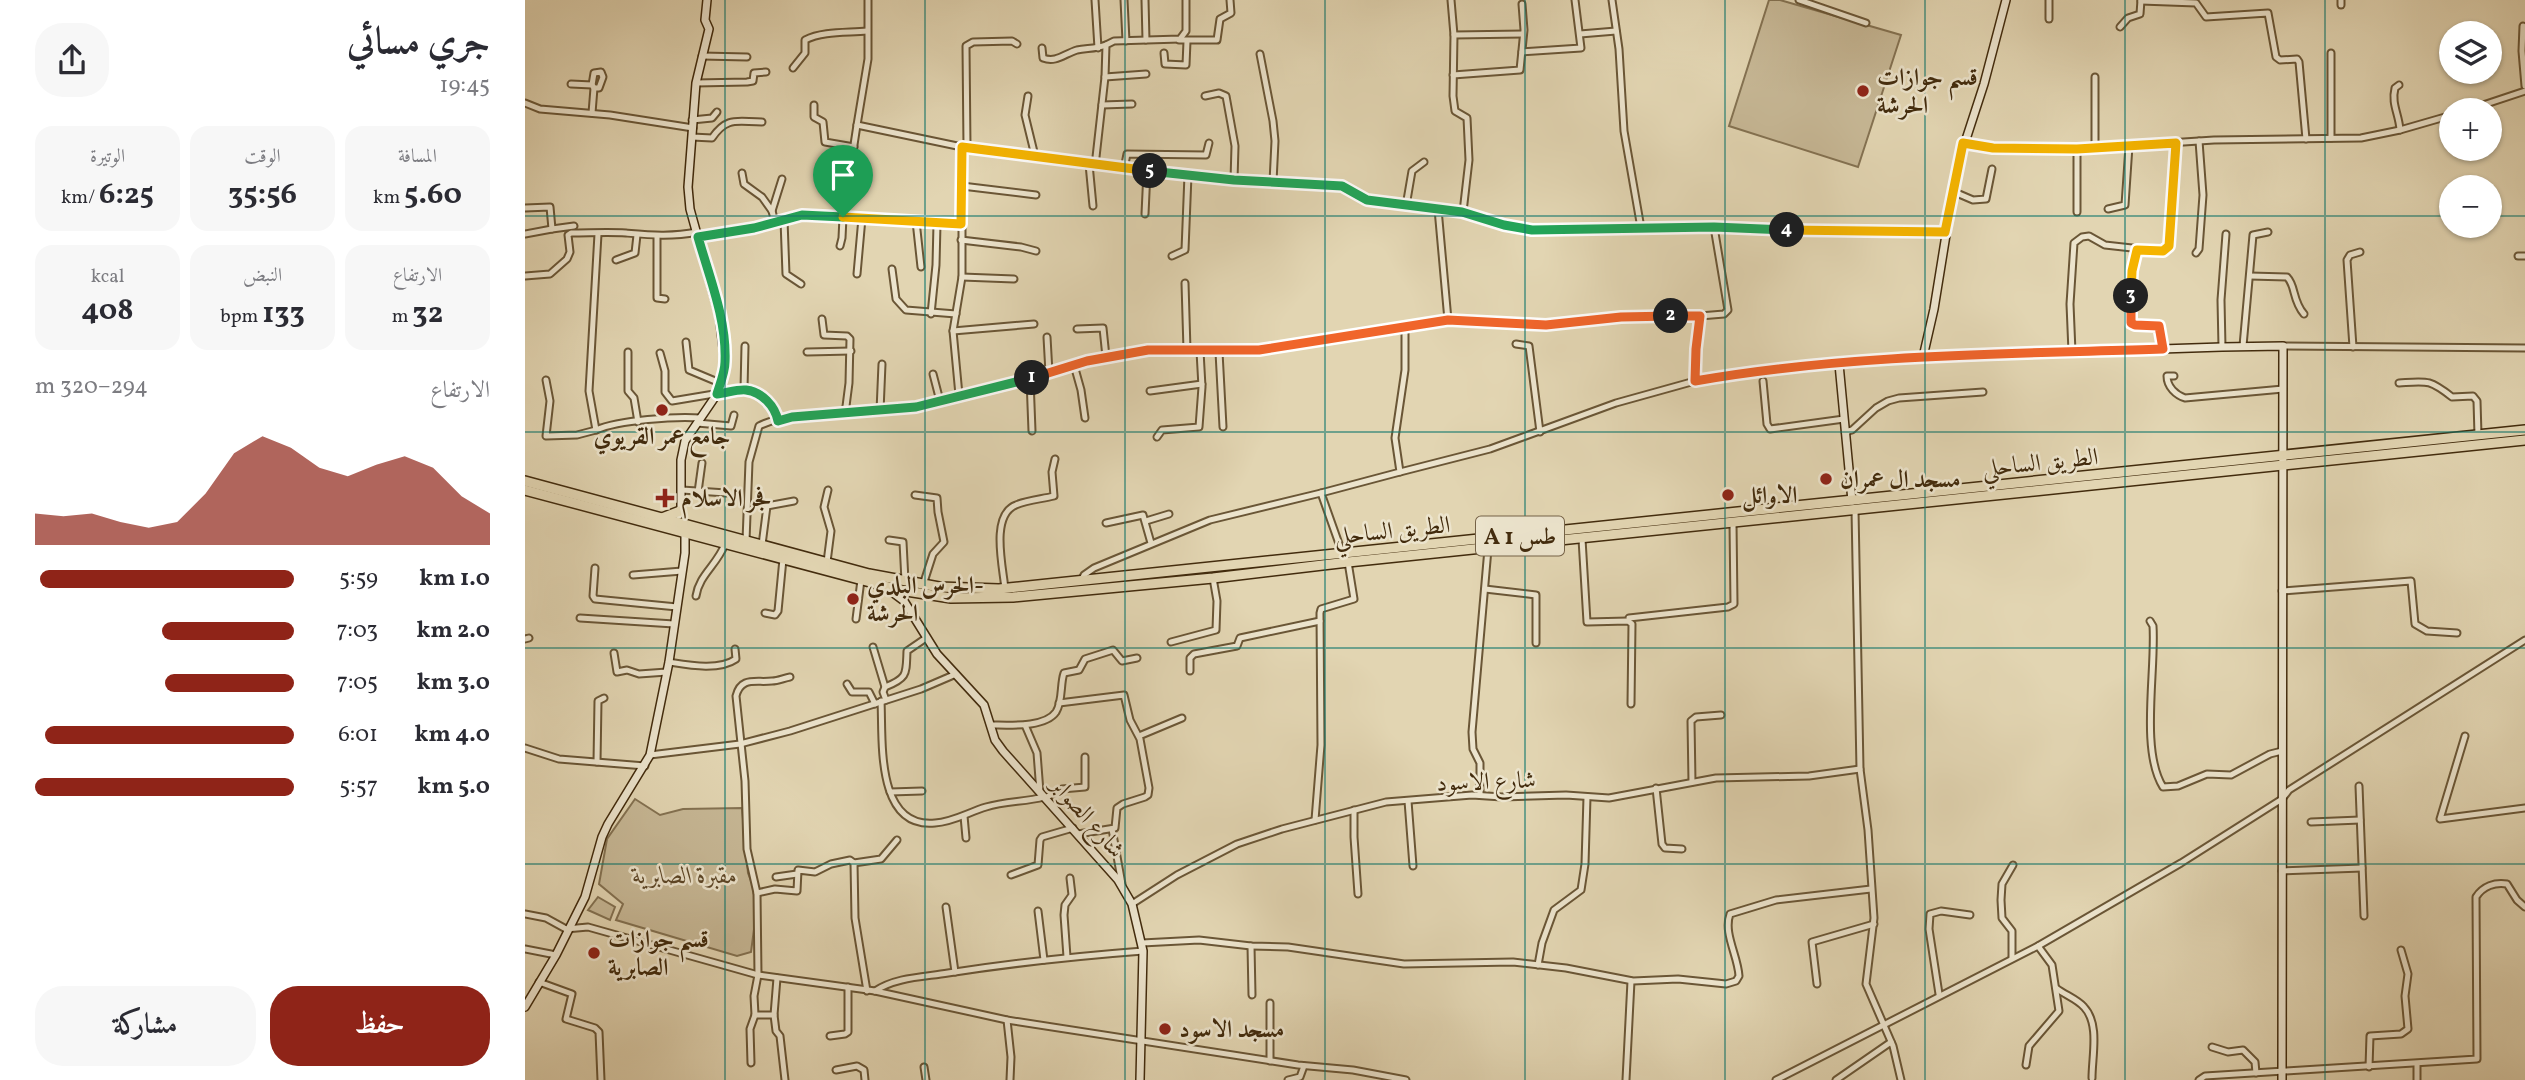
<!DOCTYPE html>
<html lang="ar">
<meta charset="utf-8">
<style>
body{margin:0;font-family:Vollkorn,Amiri,serif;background:#f7f7f7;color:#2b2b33;direction:rtl;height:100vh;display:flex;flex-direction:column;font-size:26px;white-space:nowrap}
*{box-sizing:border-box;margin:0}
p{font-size:23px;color:#7c7c81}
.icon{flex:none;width:38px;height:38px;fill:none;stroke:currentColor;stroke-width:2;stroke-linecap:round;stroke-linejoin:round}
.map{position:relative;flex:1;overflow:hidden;direction:ltr}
.drawer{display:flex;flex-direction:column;background:#fff;width:525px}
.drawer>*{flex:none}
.buttons{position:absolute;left:1914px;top:21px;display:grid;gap:14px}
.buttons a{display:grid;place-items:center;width:63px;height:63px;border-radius:50%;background:#fff;box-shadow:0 2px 5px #0004;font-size:35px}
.pin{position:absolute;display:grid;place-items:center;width:60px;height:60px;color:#fff;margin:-72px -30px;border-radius:50% 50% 50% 0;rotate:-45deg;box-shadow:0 0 7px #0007}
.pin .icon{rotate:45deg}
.km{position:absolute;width:35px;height:35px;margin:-18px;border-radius:50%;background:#222;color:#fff;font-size:19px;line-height:35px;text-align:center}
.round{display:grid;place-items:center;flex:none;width:74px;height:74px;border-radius:28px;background:#f7f7f7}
.headline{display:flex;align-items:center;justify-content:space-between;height:119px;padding:0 35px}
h1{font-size:38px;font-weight:700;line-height:52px}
.figures{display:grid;grid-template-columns:repeat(3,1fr);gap:10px;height:119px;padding:7px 35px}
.figures div{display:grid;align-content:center;border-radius:18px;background:#f7f7f7;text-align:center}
.figures b{font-size:30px;font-weight:700}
.figures small{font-size:19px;font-weight:400}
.figures p{font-size:19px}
.chart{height:196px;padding:14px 35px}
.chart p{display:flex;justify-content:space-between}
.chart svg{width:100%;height:126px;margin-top:7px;fill:#8f2418;opacity:.7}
.action{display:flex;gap:14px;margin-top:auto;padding:14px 35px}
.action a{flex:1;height:80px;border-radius:28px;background:#8f2418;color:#fff;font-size:28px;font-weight:700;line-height:80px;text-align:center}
.action a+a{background:#f7f7f7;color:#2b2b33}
ul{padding:0 35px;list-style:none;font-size:23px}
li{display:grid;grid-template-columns:112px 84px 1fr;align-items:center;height:52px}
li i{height:18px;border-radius:9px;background:#8f2418}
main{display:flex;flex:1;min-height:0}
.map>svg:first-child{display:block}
</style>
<main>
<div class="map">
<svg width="2000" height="1080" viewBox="0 0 2000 1080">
<rect width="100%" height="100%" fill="#e2d5b2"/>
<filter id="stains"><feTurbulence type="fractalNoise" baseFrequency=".00286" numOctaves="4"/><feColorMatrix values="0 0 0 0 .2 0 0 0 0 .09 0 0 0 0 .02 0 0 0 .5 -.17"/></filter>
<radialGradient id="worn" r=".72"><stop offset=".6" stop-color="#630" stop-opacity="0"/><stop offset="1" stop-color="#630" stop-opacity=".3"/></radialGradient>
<!-- green -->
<g fill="#c7b896" stroke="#847252" stroke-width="2">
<path d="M1244 0H1255L1376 35 1333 167 1204 126Z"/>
<path d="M110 799 135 815 158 809 217 808 223 873 233 899 226 952 212 956 91 920 98 904 74 884 82 839Z"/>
<path d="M73 897 90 907 85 920 63 910Z"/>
</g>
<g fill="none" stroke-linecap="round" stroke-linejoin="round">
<!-- street casing -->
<g stroke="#6a5636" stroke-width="9">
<g id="street">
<path d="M343 0V59L332 125 437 147 536 159 575 166 709 180 817 186 842 200 938 212 979 225 1007 230 1189 227 1241 230 1420 232"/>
<path d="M570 0 573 48"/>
<path d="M599 0 601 41"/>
<path d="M620 0 621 40"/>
<path d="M926 0 929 35 928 96 930 111 942 118 944 160 938 212"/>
<path d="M1087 0 1094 49 1099 131 1116 228"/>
<path d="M1274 0 1341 23"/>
<path d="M1816 0V5"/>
<path d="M1616 1 1671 3 1681 17 1743 13 1751 57 1755 60 1772 59 1774 62 1781 139"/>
<path d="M1524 19V0"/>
<path d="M1998 26 1997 51 2000 86"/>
<path d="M1595 27 1603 18 1615 14 1616 0"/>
<path d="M1055 34 1091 31"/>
<path d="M929 35 998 34"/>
<path d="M654 40H692L695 19 706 13 705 0"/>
<path d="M517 48 518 58C531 63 539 54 552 50 562 48 571 49 581 45"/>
<path d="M997 52 1056 48 1050 0"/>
<path d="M639 53 640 64 661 65 662 41"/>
<path d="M1806 53V138"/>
<path d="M735 54 748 121 750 141 748 182"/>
<path d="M177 56 222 57"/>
<path d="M268 68 280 53V40C298 31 322 33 342 31"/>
<path d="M928 75 995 70 999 30 997 4"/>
<path d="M580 77 621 74"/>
<path d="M171 83 222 82 228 81 229 73 241 72"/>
<path d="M46 84 67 85 69 88 67 113"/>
<path d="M67 85 69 73 76 72 78 77 74 88H69"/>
<path d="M1874 85 1870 88C1866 104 1874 114 1875 130"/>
<path d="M503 96 500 115 510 156"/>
<path d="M680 96 694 93 701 96 710 146 709 180"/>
<path d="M0 103 15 109 85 115 168 128"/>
<path d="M289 105V117L298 122 300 142 329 147"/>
<path d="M577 105 607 104"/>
<path d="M1943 110 2000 91"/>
<path d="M167 120 187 118 192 112"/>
<path d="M332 125 318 217 436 224"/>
<path d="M167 137 187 138C202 116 212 122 237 122"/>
<path d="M1438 143 1468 148 1552 149 1689 140 1836 138 1875 130 1927 115"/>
<path d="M437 147V277L428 331 434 395 490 384 562 361 613 351 716 352 880 329V370L870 438 875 472 796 493 818 555"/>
<path d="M442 147 441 46 448 42 487 41 492 44"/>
<path d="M1570 149V77"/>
<path d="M564 164 568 206"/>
<path d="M570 166 580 77 581 45 589 41 655 39 661 31V0"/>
<path d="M599 169 602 154 681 155 684 143"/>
<path d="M217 173 219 184 237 197 247 211 250 222"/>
<path d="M437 186 511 195"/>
<path d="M1427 191 1448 200 1461 199 1467 169"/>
<path d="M881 206 887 171 899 162"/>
<path d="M0 208 25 207 27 229 49 226"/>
<path d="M913 209 923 320"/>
<path d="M1583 209 1600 205 1604 146"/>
<path d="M247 211 257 179"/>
<path d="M1552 212V149"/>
<path d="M620 214 622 171"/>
<path d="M259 220 261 274 276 284"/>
<path d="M391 221 396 267"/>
<path d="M0 234 27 229"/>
<path d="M73 234 64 391 71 430C94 420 151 416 176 418"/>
<path d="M132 236V298L140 299"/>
<path d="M173 237 229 228 277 215 318 217 317 238 315 246"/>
<path d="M436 240 496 247 511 251"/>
<path d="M1612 250 1607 279 1606 323 1610 325 1635 326 1638 349"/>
<path d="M1671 253 1674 249 1678 195 1674 141"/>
<path d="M647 256 660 250 663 175"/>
<path d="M1993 256H2000"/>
<path d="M91 260 110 253 112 235"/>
<path d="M367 269 371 299 381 310 431 314"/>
<path d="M332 274 337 218"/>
<path d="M0 276 25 274 42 259 45 252 43 235 46 233C64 233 83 232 101 233 125 235 147 237 172 232"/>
<path d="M1725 276 1762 277C1771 286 1767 300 1779 314"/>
<path d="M437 277 489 279"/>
<path d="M660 283 662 350"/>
<path d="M406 314 411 265 412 224"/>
<path d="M1175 316 1199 314 1203 310 1189 227"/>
<path d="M297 319 299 335 322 336 325 339 324 383 320 414"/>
<path d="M552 329 578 328 581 357"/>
<path d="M880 329 923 320 1021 325 1096 317 1175 316 1171 349 1170 381"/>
<path d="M428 331 509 324"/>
<path d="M522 337 524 373"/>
<path d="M161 342 164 370 195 383"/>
<path d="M991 344 1004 346 1015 432"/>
<path d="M1718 346 1728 235 1743 232"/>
<path d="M1758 346 2000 348"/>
<path d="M1697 347 1696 300 1701 234"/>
<path d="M1828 347 1822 260 1825 255 1835 252"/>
<path d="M103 352V391L109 398 113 422"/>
<path d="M282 352 326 351"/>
<path d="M694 352 698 427"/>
<path d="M1547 352 1545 304 1549 243 1557 237 1564 236 1580 245 1634 251 1642 249 1647 219 1651 143"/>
<path d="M135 353 140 371V392L147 401 219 389C236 394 250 403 253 421"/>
<path d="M549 365 556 390 560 418"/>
<path d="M408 374 415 401"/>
<path d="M1649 376H1642C1642 387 1651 395 1660 398L1758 389"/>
<path d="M505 379 507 431"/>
<path d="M21 380 25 401 21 436 52 435 71 430"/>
<path d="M1238 381 1242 424 1245 429 1319 419"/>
<path d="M1874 383C1902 381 1904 379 1927 397L1948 396 1952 401 1953 435"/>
<path d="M219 389 220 346"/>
<path d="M625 391 677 384"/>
<path d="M355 411 357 364"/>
<path d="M172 423 206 426 209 415"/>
<path d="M1320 432 1327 430 1351 408 1363 401 1374 398 1458 392"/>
<path d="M632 437 637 430 674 427 677 387 675 351"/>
<path d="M875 472 965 449 1091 403 1170 381 1220 372 1314 364"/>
<path d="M157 490 201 493"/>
<path d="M173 492 177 463"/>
<path d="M390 495 412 498 413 512 419 542 408 554 398 585"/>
<path d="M1330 510 1335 769 1343 830 1349 918 1341 984 1368 1046 1376 1080"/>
<path d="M621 521 644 514"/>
<path d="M581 523 618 515 626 543"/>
<path d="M1057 539 1062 622 1103 621 1107 624 1106 704"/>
<path d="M364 540 378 542 380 581"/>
<path d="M221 541 224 462 234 426C264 410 329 414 364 411 389 409 411 402 434 395"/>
<path d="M237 545 242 506 269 501"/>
<path d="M302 562 306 531 299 507 303 490"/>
<path d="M70 568 68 596 70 599 152 607"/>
<path d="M108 575 157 571"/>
<path d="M556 581 559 575 569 568 685 520 796 493"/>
<path d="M480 589C478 567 465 515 491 505 502 500 517 499 529 496L527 472 530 459"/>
<path d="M960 589 1011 595V643"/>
<path d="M1757 591 1886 581 1890 624 1902 631 1932 633"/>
<path d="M171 596C174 575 192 565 200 544"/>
<path d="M240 613 250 615 253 611 258 559"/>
<path d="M55 618 149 624"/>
<path d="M1104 618 1203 607 1209 604 1208 523"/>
<path d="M331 619 336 580"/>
<path d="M1625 621 1628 626C1631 671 1615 750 1638 787L1653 786 1682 774 1706 775 1745 754 1757 751"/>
<path d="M0 639 4 638"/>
<path d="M646 642 691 630 692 601 688 578"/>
<path d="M348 647 360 687"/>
<path d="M89 653 92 672 102 670 114 674 142 672"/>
<path d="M144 662C163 665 194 671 211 659L210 649"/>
<path d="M665 671V658L669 654 712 646 715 638 795 621"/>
<path d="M322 684 327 692H344L350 704"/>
<path d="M361 700 358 692 360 687C383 678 381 674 382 651L401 638"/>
<path d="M356 701C358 739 350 829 410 823 428 822 444 812 461 807 480 801 500 802 519 797"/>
<path d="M534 703 599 695 605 720 615 739 624 788 623 795 620 797 598 804 592 808 590 828 553 834"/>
<path d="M466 725C483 725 520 728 531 712 538 701 535 684 539 673L554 670 560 659 588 650 597 661 612 658"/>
<path d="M500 725 512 753 515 792"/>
<path d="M614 736 657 718"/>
<path d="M1940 736 1915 819 2000 808"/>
<path d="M0 748 34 759 120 766"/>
<path d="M125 755 215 744 265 731 396 689 431 674"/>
<path d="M72 762 73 701 79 698"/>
<path d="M1167 782 1166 721 1171 717 1196 715"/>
<path d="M1834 786 1839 916"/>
<path d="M1131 788 1137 844 1140 848 1157 849"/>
<path d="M365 792 397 791"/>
<path d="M955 795V763L948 749 947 732 963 549"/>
<path d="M520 798 537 789 560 787V757"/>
<path d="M883 801 888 866"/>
<path d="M829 810V837L833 894"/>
<path d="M439 816 441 838"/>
<path d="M790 820 796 745 795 613 796 609 829 599 823 562"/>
<path d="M1786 822 1835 820"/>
<path d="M587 829 597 884"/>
<path d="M329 863 330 918 342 991"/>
<path d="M1757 871 1837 868"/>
<path d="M486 875 513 865 515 840 517 837 548 828"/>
<path d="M251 877 272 874"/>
<path d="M232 893 250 889 272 891 273 870 290 872 306 864 325 860 329 863 356 859 372 840"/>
<path d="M607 904 652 875 712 844 757 829 861 802 947 795 977 797 1041 795 1084 798 1191 778 1284 776 1335 769"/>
<path d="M421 907 430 972"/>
<path d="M513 911 519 960"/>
<path d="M0 914 21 918 41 929 63 927 233 975 350 991 482 1020 773 1065 828 1070 881 1080"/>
<path d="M617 943 674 940 726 946 763 947 879 964 988 962 1041 968 1108 981 1153 979 1201 984 1211 981 1214 976C1213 956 1198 933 1205 914L1251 900 1346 889"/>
<path d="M726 946 727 995"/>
<path d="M0 949 31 955"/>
<path d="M542 957 539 915 540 905 547 895 545 878"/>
<path d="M1487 958V931L1477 918 1476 900 1477 884 1488 865"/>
<path d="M1013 965 1017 943 1029 910 1056 890 1060 864 1062 797"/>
<path d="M252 978 249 1015H230L229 996 233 975 232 893 222 849 220 781 211 696C216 676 231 683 247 681 253 681 259 678 265 677"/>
<path d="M14 982 47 994 41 1019 70 1028 74 1032 76 1080"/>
<path d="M1292 984 1287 942 1349 924"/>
<path d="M1531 988C1540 995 1552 999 1559 1007 1575 1024 1567 1056 1567 1078"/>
<path d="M350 991C371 977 399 977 423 973 488 963 553 956 618 951"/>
<path d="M1414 994 1404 929 1405 914 1416 911 1445 915"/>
<path d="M249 1015 251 1031 255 1036 260 1080"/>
<path d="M482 1020 486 1057 485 1080"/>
<path d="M305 1036 320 1034 323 1032V987"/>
<path d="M1687 1047 1703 1052 1718 1050 1730 1062 1731 1073"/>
<path d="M745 1061V1003"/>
<path d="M226 1063 225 1029 230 1015"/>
<path d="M1501 1065 1504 1046 1534 1011 1527 965 1513 946"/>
<path d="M399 1067 401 1080"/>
<path d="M1844 1067 1845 1036 1876 1034 1883 1029 1880 996 1883 974 1876 950"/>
<path d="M311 1070 332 1066 339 1070 340 1080"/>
<path d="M763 1080 775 1077 779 1066"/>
<path d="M1101 1080 1106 981"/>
<path d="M1251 1080 1513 946 1656 863 1757 799 1764 790 2000 640"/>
<path d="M1311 1080 1366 1042"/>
<path d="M1674 1080 1680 1076 1952 1059 1951 897C1958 886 1970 882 1982 884L1992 900 2000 907"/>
<path d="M1892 1080V1064"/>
</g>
</g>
<!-- secondary casing -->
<g stroke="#422b0d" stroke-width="10">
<g id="secondary">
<path d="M1398 357 1409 309 1432 167 1459 84 1481 0"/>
<path d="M1327 501 1314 364 1398 357 1697 347 1758 346 1757 1080"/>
<path d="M154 515 156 507V460L160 441 192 394 200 364 194 314 165 209 163 187 171 83 184 29 180 20 182 0"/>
<path d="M363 589 379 601 412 654 459 705 470 740 478 751 593 880 607 904 618 951 615 1080"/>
<path d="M0 1007 31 955 60 897 77 837 83 824 125 755 144 662 160 553V531"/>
</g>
</g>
<!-- highway casing -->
<g stroke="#422b0d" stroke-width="12">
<g id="highway">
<path d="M0 481 344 574 414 587 474 589 2000 430"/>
<path d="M0 490 375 590 426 598 488 597 688 578 823 562 2000 440"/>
<path d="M137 518 155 511"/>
</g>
</g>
<!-- street -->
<use href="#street" stroke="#ece4cd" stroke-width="5"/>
<!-- secondary -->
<use href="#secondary" stroke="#ece4cd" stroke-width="7"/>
<!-- highway -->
<use href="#highway" stroke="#e2d5b2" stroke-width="9"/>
</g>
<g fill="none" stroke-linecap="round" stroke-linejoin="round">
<!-- split-1 casing -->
<g stroke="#fff" stroke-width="14">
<path id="split-1" d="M318 217 277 215 229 228 173 237C184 276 202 320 200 362 200 372 195 384 192 394 201 393 213 389 221 390 237 392 250 406 253 421L267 417 391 407 507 378"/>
</g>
<!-- split-2 casing -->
<g stroke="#fff" stroke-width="14">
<path id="split-2" d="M507 378 562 361 623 350H734L923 320 1021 325 1096 317 1146 316"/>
</g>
<!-- split-3 casing -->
<g stroke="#fff" stroke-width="14">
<path id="split-3" d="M1146 316H1175L1171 349 1170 381C1324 354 1483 354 1638 349L1634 326 1610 325 1606 323V296"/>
</g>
<!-- split-4 casing -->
<g stroke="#fff" stroke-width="14">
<path id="split-4" d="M1262 230 1420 232 1438 143 1468 148 1552 149 1651 143 1644 246 1638 251 1612 250 1607 271 1606 296"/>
</g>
<!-- split-5 casing -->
<g stroke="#fff" stroke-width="14">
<path id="split-5" d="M625 171 709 180 817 186 842 200 937 212 979 225 1007 230 1189 227 1262 230"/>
</g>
<!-- split-6 casing -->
<g stroke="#fff" stroke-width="14">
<path id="split-6" d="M318 217 436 224 437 147 625 171"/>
</g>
<!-- split-1 -->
<use href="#split-1" stroke="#22a559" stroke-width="9"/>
<!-- split-2 -->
<use href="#split-2" stroke="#f0652b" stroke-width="9"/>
<!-- split-3 -->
<use href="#split-3" stroke="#f0652b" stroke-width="9"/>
<!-- split-4 -->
<use href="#split-4" stroke="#f5b400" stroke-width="9"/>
<!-- split-5 -->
<use href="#split-5" stroke="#22a559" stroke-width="9"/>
<!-- split-6 -->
<use href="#split-6" stroke="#f5b400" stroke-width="9"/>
</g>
<!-- grid -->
<path fill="none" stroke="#0f766e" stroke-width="2" stroke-opacity="0.55" d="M200 0V1080M400 0V1080M600 0V1080M800 0V1080M1000 0V1080M1200 0V1080M1400 0V1080M1600 0V1080M1800 0V1080M0 216H1927M1965 216H2000M0 432H2000M0 648H2000M0 864H2000"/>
<!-- markers -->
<g fill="#8f2418" stroke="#ece4cd" stroke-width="2.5">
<circle cx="1338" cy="91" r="7"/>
<circle cx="137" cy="410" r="7"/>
<circle cx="1301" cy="479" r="7"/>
<circle cx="1203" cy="495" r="7"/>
<path d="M136.5 487.5h7v7h7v7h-7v7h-7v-7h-7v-7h7z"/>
<circle cx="328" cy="599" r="7"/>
<circle cx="69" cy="953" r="7"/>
<circle cx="640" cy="1029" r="7"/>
</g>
<g text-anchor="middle" stroke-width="5" stroke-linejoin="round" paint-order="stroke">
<!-- shield labels -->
<rect fill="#ece4cd" stroke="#756247" stroke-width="2" x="951" y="516.5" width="88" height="39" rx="5"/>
<g font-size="23" font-weight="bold" fill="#422b0d">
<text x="995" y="544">A 1 طس</text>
</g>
<!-- poi labels -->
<g font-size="24" font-weight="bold" fill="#422b0d" stroke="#ece4cd" text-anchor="start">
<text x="1352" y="85">قسم جوازات<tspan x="1352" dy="28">الحرشة</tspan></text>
<text x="137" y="444" text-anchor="middle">جامع عمر القريوي</text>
<text x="1315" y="487">مسجد ال عمران</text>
<text x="1217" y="503">الاوائل</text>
<text x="156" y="506">فجر الاسلام</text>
<text x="342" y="593">الحرس البلدي-<tspan x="342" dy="28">الحرشة</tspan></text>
<text x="83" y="947">قسم جوازات<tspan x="83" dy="28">الصابرية</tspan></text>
<text x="654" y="1037">مسجد الاسود</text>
</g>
<!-- street labels -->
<g font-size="24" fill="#422b0d" stroke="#ece4cd">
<text transform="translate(1515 462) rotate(-6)" y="8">الطريق الساحلي</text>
<text transform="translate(867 530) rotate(-6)" y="8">الطريق الساحلي</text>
<text transform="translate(961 781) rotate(-2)" y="8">شارع الاسود</text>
<text transform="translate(563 817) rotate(49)" y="8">شارع الصوابر</text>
</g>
<!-- park labels -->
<g font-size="24" font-style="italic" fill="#5d4728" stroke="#ece4cd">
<text x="160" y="883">مقبرة الصابرية</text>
</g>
</g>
<rect width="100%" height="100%" filter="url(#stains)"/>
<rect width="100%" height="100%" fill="url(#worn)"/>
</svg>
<div class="buttons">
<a><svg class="icon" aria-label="layers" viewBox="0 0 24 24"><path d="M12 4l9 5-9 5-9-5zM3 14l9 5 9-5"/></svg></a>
<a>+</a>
<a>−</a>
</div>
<div class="pin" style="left:318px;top:217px;background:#1e9e55"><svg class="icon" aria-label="arrive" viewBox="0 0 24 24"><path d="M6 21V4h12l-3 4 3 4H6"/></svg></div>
<b class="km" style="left:507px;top:378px">1</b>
<b class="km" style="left:1146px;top:316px">2</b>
<b class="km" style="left:1606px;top:296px">3</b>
<b class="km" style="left:1262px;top:230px">4</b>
<b class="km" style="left:625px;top:171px">5</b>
</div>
<section class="drawer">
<div class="headline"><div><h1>جري مسائي</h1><p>19:45</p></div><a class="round"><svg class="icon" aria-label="share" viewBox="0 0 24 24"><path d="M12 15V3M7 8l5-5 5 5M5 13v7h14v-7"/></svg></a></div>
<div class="figures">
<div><p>المسافة</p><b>5.60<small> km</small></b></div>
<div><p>الوقت</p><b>35:56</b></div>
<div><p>الوتيرة</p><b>6:25<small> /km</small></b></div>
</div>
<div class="figures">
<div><p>الارتفاع</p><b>32<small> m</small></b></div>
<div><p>النبض</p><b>133<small> bpm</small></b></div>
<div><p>kcal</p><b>408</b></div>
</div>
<div class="chart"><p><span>الارتفاع</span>294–320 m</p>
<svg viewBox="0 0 160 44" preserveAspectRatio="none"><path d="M0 44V33L10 34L20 33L30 36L40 38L50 36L60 26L70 12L80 6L90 10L100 17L110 20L120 16L130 13L140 17L150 27L160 33V44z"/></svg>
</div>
<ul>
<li><b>1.0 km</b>5:59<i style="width:98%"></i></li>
<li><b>2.0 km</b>7:03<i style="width:51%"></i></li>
<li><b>3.0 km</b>7:05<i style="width:50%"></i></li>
<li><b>4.0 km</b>6:01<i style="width:96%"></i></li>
<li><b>5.0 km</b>5:57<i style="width:100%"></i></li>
</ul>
<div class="action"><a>حفظ</a><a>مشاركة</a></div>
</section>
</main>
